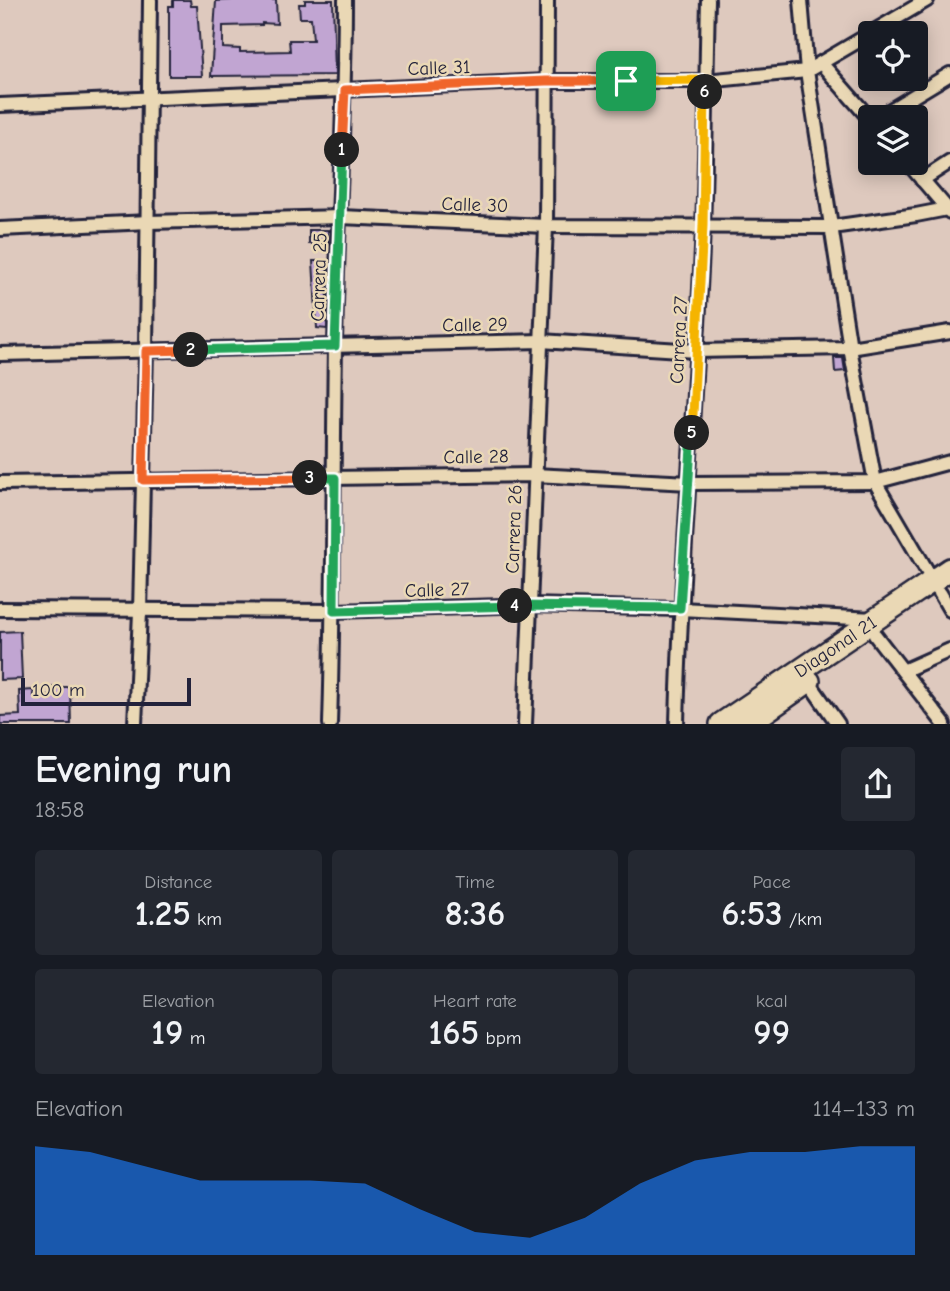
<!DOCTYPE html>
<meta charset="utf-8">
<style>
body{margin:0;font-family:"Comic Neue",sans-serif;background:#242831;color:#f1f3f6;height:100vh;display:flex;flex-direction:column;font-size:26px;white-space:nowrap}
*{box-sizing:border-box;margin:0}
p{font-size:23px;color:#9ea1a6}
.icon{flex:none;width:38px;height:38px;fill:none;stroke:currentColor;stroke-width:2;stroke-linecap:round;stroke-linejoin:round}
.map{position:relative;height:724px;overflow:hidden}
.details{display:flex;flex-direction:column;background:#171b24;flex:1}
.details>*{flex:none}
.fabs{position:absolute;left:858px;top:21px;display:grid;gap:14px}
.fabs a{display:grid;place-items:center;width:70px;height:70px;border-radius:7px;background:#171b24;box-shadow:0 4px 18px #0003;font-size:35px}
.scale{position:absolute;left:21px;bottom:18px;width:170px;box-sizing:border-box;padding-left:7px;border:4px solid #22223b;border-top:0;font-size:19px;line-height:24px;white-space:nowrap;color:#22223b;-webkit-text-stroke:5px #ead8b5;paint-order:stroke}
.pin{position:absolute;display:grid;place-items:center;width:60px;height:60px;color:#fff;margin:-30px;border-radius:14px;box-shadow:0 4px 10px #0006}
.km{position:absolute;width:35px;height:35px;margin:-18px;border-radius:50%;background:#222;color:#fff;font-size:19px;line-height:35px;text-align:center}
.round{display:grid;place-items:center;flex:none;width:74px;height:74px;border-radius:7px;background:#242831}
.headline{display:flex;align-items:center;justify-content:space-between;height:119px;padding:0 35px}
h1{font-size:38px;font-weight:700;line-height:52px}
.metrics{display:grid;grid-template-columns:repeat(3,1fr);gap:10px;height:119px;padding:7px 35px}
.metrics div{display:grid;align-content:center;border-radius:7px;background:#242831;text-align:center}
.metrics b{font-size:35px;font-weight:700}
.metrics small{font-size:19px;font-weight:400}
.metrics p{font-size:19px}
.chart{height:196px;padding:14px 35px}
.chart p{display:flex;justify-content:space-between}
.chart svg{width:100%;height:126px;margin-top:7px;fill:#1a73e8;opacity:.7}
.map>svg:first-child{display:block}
</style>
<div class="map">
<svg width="950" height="724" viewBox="0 0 950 724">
<rect width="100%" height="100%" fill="#dec9be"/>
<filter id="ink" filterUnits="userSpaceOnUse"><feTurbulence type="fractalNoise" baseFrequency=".0143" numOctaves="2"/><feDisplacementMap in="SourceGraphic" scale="14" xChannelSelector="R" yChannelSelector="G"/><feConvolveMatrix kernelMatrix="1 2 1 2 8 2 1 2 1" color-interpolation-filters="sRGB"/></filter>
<g filter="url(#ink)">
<!-- building -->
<g fill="#c1a5d2" stroke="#22223b" stroke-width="2">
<path d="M173 0H190L191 6H197L202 76H169V6H173Z"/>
<path d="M233 0H276L277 24 262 23V25L223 26V48L240 49V52L290 51 289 40H313L311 18H300L299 4H305V0H333L335 75 211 76 216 1Z"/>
<rect x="309" y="230" width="19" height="14"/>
<path d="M313 261H327V329L317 328Z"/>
<path d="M834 358H843L845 371 835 372Z"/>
<path d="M20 631 22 679 0 680V632Z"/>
<path d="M53 687H70L71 724H0V716L20 715 19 691 33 690 34 696H53Z"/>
</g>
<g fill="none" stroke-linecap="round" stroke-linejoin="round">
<!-- minor casing -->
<g stroke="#22223b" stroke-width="18">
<g id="minor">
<path d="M801 0 807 71 850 348 875 482 933 581"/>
<path d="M871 33 927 0"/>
<path d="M821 63 870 119"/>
<path d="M0 105 546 81H705L807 71 870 34"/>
<path d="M879 117 950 74"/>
<path d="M908 163 950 212"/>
<path d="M922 180 950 162"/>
<path d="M0 229 149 222 340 217 546 226 832 227 916 215 947 209"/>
<path d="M0 354 541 341 696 351 850 348 950 332"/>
<path d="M0 483 534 475 690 483 875 482 950 462"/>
<path d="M940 593 950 610"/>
<path d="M0 609 334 611 531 605 680 609 874 619"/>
<path d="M875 635 944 724"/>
<path d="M903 671 950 650"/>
<path d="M808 681 838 724"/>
<path d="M135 724 140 612 146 351 150 0"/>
<path d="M330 724C334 598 333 472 335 346 337 231 345 115 345 0"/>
<path d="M525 724 546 226 547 0"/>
<path d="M677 724C681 558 696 393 703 227 706 152 706 76 708 0"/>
</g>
</g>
<!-- trunk casing -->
<g stroke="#22223b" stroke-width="26">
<g id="trunk">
<path d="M721 724 950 569"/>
<path d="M748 724 809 681"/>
</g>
</g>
<!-- minor -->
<use href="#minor" stroke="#ead8b5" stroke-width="12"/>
<!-- trunk -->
<use href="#trunk" stroke="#ead8b5" stroke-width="21"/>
</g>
</g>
<g fill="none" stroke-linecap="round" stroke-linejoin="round" filter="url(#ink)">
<!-- split-1 casing -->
<g stroke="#fff" stroke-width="14">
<path id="split-1" d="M342 150 345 90 546 81H626"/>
</g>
<!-- split-2 casing -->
<g stroke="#fff" stroke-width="14">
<path id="split-2" d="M191 350 335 346 342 150"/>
</g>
<!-- split-3 casing -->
<g stroke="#fff" stroke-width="14">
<path id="split-3" d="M191 350 146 351 143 480 310 478"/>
</g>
<!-- split-4 casing -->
<g stroke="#fff" stroke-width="14">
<path id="split-4" d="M310 478H335L334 611 515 606"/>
</g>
<!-- split-5 casing -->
<g stroke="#fff" stroke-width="14">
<path id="split-5" d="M515 606 680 608 692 433"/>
</g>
<!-- split-6 casing -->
<g stroke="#fff" stroke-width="14">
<path id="split-6" d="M692 433 703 226 705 92"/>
</g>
<!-- split-7 casing -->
<g stroke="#fff" stroke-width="14">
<path id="split-7" d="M626 81 705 80V92"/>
</g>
<!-- split-1 -->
<use href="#split-1" stroke="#f0652b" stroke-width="9"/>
<!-- split-2 -->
<use href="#split-2" stroke="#22a559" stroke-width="9"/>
<!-- split-3 -->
<use href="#split-3" stroke="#f0652b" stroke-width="9"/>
<!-- split-4 -->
<use href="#split-4" stroke="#22a559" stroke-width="9"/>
<!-- split-5 -->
<use href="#split-5" stroke="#22a559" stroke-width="9"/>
<!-- split-6 -->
<use href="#split-6" stroke="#f5b400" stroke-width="9"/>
<!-- split-7 -->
<use href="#split-7" stroke="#f5b400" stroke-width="9"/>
</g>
<g text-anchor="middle" stroke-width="5" stroke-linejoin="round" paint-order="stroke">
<!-- street labels -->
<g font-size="19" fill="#22223b" stroke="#ead8b5">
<text transform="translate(439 67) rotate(-2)" y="7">Calle 31</text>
<text transform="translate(475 204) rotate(2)" y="7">Calle 30</text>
<text transform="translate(318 277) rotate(-88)" y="7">Carrera 25</text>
<text transform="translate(475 324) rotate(-1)" y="7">Calle 29</text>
<text transform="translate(678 340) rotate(-87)" y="7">Carrera 27</text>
<text transform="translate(476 456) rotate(-1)" y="7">Calle 28</text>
<text transform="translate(513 529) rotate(-88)" y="7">Carrera 26</text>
<text transform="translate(437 589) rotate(-2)" y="7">Calle 27</text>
<text transform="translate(835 646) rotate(-34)" y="7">Diagonal 21</text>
</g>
</g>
</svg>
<div class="fabs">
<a><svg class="icon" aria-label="locate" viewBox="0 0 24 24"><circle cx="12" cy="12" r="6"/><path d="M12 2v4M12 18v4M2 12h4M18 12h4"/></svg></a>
<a><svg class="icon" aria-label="layers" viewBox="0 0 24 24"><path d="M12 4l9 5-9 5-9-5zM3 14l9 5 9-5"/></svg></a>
</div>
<div class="scale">100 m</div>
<div class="pin" style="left:626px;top:81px;background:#1e9e55"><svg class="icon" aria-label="arrive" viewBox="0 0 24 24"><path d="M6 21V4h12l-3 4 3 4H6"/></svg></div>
<b class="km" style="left:342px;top:150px">1</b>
<b class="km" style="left:191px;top:350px">2</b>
<b class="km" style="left:310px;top:478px">3</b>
<b class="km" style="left:515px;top:606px">4</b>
<b class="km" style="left:692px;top:433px">5</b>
<b class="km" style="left:705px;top:92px">6</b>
</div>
<section class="details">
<div class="headline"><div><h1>Evening run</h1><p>18:58</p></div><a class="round"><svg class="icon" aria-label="share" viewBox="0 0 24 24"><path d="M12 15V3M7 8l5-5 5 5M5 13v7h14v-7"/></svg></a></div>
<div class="metrics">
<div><p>Distance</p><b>1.25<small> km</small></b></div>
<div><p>Time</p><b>8:36</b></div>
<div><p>Pace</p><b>6:53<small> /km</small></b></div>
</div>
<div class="metrics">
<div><p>Elevation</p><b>19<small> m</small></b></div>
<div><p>Heart rate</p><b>165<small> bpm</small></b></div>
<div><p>kcal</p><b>99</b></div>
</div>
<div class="chart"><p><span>Elevation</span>114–133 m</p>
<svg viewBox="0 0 160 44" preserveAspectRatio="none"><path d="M0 44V6L10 8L20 13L30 18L40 18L50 18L60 19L70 28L80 36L90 38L100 31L110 19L120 11L130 8L140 8L150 6L160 6V44z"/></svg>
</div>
</section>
